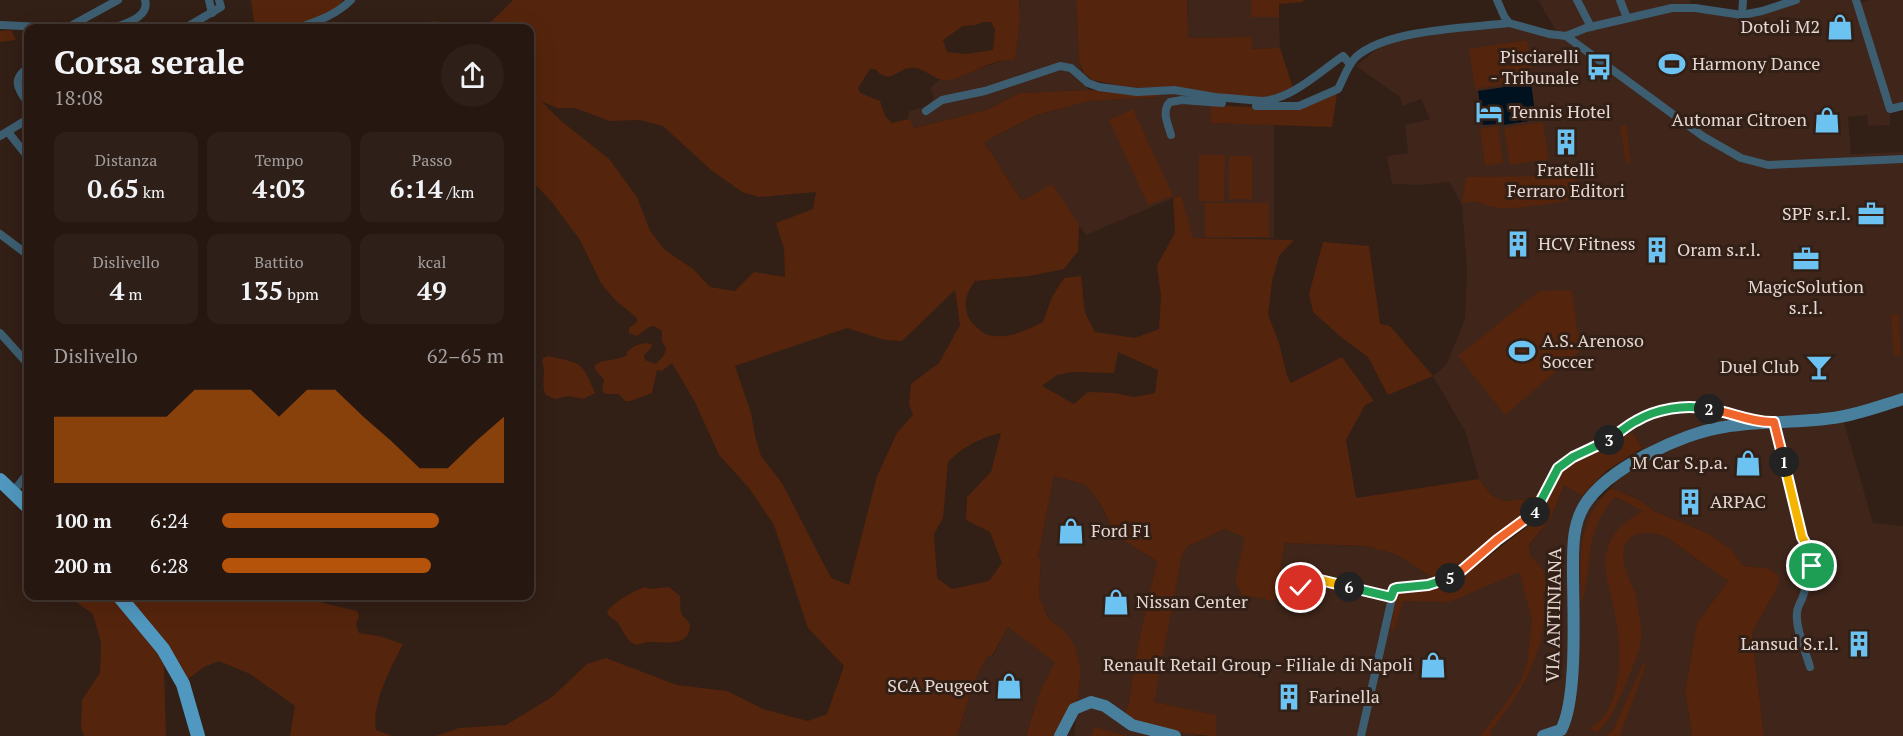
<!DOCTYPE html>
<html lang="it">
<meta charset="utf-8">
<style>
body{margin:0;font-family:"PT Serif",serif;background:#2e2019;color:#f1f3f6;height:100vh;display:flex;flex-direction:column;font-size:22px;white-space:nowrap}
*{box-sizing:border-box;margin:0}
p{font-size:20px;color:#a49f9f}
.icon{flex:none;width:33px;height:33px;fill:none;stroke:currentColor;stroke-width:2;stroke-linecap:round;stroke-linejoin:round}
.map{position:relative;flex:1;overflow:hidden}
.drawer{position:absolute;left:24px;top:24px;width:510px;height:576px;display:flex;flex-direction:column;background:#261710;border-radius:12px;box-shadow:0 6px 24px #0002,0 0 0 2px #423630}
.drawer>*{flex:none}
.pin{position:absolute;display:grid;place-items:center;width:51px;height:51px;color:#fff;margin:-26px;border:3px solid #fff;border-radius:50%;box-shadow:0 2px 6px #0007}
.km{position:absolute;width:30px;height:30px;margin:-15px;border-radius:50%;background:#222;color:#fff;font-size:16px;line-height:30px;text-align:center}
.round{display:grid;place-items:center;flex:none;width:63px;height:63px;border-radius:32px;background:#2e2019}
.overview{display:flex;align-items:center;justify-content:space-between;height:102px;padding:0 30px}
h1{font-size:33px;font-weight:700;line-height:45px}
.metrics{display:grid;grid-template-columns:repeat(3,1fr);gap:9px;height:102px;padding:6px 30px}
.metrics div{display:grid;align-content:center;border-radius:12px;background:#2e2019;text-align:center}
.metrics b{font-size:26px;font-weight:700}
.metrics small{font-size:16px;font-weight:400}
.metrics p{font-size:16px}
.chart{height:168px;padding:12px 30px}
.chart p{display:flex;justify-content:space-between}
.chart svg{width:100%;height:108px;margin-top:6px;fill:#b45309;opacity:.7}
ul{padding:0 30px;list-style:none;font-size:20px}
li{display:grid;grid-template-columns:96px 72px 1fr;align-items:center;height:45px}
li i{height:15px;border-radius:8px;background:#b45309}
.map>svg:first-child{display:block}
</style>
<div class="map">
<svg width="1903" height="736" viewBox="0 0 1903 736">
<rect width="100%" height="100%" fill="#321f16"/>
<!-- built -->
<g fill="#3f251a">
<path d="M1019 0H1076L1079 62 1088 90 1020 93 987 110 913 128 908 119 909 111 928 106 934 97 930 88 939 80H948L1007 59H1015L1020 20Z"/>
<path d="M1187 0H1251V17H1279L1280 48 1251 49V37L1188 38Z"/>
<path d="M1538 0H1690L1691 5 1745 14 1790 0H1859L1861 3 1868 0H1903V105L1890 109V125L1868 126 1867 115 1848 117 1851 154 1903 152V406L1844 422 1873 523 1903 526V736H1764L1752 633 1775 592 1767 568 1743 566 1732 550 1707 533 1654 511 1640 500 1611 488 1642 448 1633 432 1565 466 1556 479 1528 499 1504 501 1491 495 1479 479 1466 433 1433 376 1446 365 1465 319 1467 270 1462 205 1449 182 1420 185 1392 184 1387 156 1408 153 1405 125 1430 119 1421 99 1402 106 1400 97 1356 66 1384 43 1404 38 1508 24 1556 31Z"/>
<path d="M1159 87 1212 94 1210 123 1274 124V238H1193L1180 195 1086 235 1050 186 1022 201 984 142 1037 115 1089 101 1158 97Z"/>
<path d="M1054 476 1086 485 1100 503 1116 536 1157 561 1138 644 1129 702 1126 715 1136 720 1199 736H1074L1081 668 1064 631 1048 618 1039 596 1041 559 1038 557Z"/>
<path d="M1564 485 1582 496 1599 499 1615 497 1642 511 1655 532 1666 537 1728 581 1697 623 1685 691 1692 736H1216V715L1153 702 1182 555 1188 546 1225 529 1246 538 1235 580 1275 601 1285 543 1366 546 1395 554 1434 578 1450 602 1529 546 1551 518Z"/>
<path d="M1008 627 1056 661 1039 694 1026 736H957L975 680 987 656H993Z"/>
</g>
<!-- green -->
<g fill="#55240c" fill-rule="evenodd">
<path d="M251 0H342L343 1 332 12 293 28H259L254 21Z"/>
<path d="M513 0H1019L1020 20 1015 60C994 57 970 76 949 80 934 83 925 66 910 68 903 68 896 75 889 77L880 74 875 69H870L858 88 860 93 880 101 885 116 892 123 908 119 911 121 914 128 987 110 1020 93 1088 90 1158 93V97L1089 101 1037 115 984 142 1022 201 1052 184 1079 225 1078 251 1064 269 1029 276 975 281C962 297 962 318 980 330 982 332 986 335 988 335 1008 340 1026 330 1043 322L1052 297 1064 278 1081 276 1085 313 1095 332 1135 338 1159 329 1161 296 1157 265 1175 233 1173 198 1181 195 1193 238 1294 240 1279 256 1272 281 1268 315 1279 343 1287 375 1291 383 1342 357 1374 401 1365 405 1346 440 1356 498 1479 479 1491 495 1504 501 1528 499 1545 488C1543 492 1542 497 1540 501 1528 518 1454 569 1434 578L1395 554 1366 546 1285 543 1275 601 1242 595 1235 580 1245 538 1225 529 1188 546 1182 555 1154 702 1216 715V736C1189 736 1150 727 1125 715L1129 702 1138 644 1157 561 1116 536 1100 503 1086 485 1054 476 1038 557 1041 558 1039 596 1048 618 1064 631 1074 644 1081 668 1078 698 1058 736H1026L1039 694 1055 662 1008 627 992 656H987L975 680 957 736H436L459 728 506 725 552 697 587 664 606 658 677 685 727 691 763 709 808 721 827 714 844 666 808 628 774 525 749 488 719 455 695 402 672 363 662 371 657 370 652 393 630 401H625L619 394H605L602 390 604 380 595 369V365C603 359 614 361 623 357 631 354 623 356 629 350 635 345 644 342 652 344L651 348 644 355 645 360 656 364 664 355 666 349 662 341V331L654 326 649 327 637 336 629 333V328L637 322V318L615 300 601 283 580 240 551 201 530 179V28H485ZM983 22H991L995 30 993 50 966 54 947 52 943 40 963 26 976 25ZM541 101 557 108H575L610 121 640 120 663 126 711 170 742 192 759 197 816 192 813 209 776 223 784 249 785 277 754 272 735 291 710 287 693 269 665 250 650 231 637 197 609 159 560 120ZM955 290 960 325 939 363 911 384 909 404 913 415 897 433 877 476 849 585 831 578 782 483 761 456 755 436 751 413 735 366 847 328 885 340 902 341ZM1118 352 1158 370 1155 393 1134 397 1115 393 1088 392 1074 404 1042 386 1057 375 1072 372 1114 373ZM1001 433 991 472 967 497 966 520 990 532 1002 563 989 581 952 589 937 578 934 534 943 518 948 462C963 447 979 438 1001 433Z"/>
<path d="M1076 0H1187L1188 38 1251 37 1252 49 1280 48 1293 88 1262 99 1159 87 1132 88 1092 80 1084 73 1079 62Z"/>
<path d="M1251 0H1303V2L1279 4V17H1251Z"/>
<path d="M435 21 449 28H409Z"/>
<path d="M11 30 16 40 0 42V31Z"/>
<path d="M1527 40 1533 80 1475 89 1469 49Z"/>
<path d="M1337 94 1332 127 1210 123 1211 105 1289 109Z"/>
<path d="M1133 109 1173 196 1148 205 1109 120Z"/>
<path d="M1543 122 1549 159 1510 165 1504 128Z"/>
<path d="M1626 125 1631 163H1626L1620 126Z"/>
<path d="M1498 126 1503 163 1485 166 1480 129Z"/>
<path d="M1199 155H1225L1224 201H1199Z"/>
<rect x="1229" y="156" width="23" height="43"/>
<path d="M1579 175 1571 187 1574 199C1558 203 1509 211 1494 207 1477 203 1482 200 1462 203L1466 177 1537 176 1544 178Z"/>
<rect x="1205" y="203" width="64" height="34"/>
<path d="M1323 242 1369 246 1380 324 1390 326 1433 376 1388 395 1368 357 1341 337 1313 312 1309 294Z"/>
<path d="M1572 290 1578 334 1586 346 1505 415 1458 356 1539 291Z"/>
<path d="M1898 314 1901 355 1894 356 1891 315Z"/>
<path d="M548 356C582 364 581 360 595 393L583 399 569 396 555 399 546 395C540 384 547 373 542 362L543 358Z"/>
<path d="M1633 432 1642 448 1606 471 1582 496 1564 485 1551 518 1529 545 1530 555 1546 573 1543 576 1547 579 1545 581 1548 588 1543 594C1550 648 1522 691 1490 732L1491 736H1480L1507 702 1521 680 1527 663 1532 620 1519 572 1450 602 1403 601 1394 631 1390 630 1397 594 1402 591H1431L1459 579 1533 522 1545 505 1556 479 1565 466Z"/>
<path d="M1611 488 1640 500 1654 511 1707 533 1732 550 1743 566 1767 568 1778 575 1779 581 1775 592 1752 633 1764 736H1692L1685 691 1697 623 1728 581 1666 537C1651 531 1629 529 1624 549 1620 564 1632 583 1636 597 1639 611 1642 628 1641 643 1639 654 1616 709 1609 719 1605 724 1601 729 1596 732L1589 729C1595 724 1602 720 1606 714 1622 687 1621 649 1616 619 1613 598 1600 568 1608 547 1615 528 1626 521 1642 511L1615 497C1581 536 1595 562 1581 605 1580 560 1575 522 1611 488Z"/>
<path d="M646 587 649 589 669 587 680 596C681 603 679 609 682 615 685 619 690 621 690 626 689 649 661 641 647 642 643 643 638 646 634 644 626 640 622 628 617 622 612 617 609 618 607 612 612 603 636 589 646 587Z"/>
<path d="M68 596H110L151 641 164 666 166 736H84L81 727 82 700 100 673 101 643 93 614Z"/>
<path d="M124 596H309L323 603 357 611 359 616 356 625 359 633 379 636 403 644C391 667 371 705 376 730L392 736H290L295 706 250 674 219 661 204 667 188 679 150 625Z"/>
<path d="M1643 664H1646L1620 736H1606L1613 730Z"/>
<path d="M1094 727 1128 736H1091Z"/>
</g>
<!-- water -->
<path fill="#00121f" d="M1531 83 1536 120 1503 125 1497 124 1483 125 1478 91Z"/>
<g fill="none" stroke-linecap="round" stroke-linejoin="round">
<!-- street -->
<g stroke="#3d5e71" stroke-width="8">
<path d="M209 0 212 13"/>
<path d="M1497 0 1504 16 1509 23 1549 34 1566 36 1586 28 1672 8H1695L1742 15 1762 11 1796 0"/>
<path d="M1577 0 1591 27"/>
<path d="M1620 0 1627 18"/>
<path d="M1856 0 1890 109 1903 106"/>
<path d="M1742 15 1743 0"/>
<path d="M0 25 67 28 118 0"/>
<path d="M114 28C126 23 150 17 145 0"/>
<path d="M185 28 221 7 219 0"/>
<path d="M298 28C318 21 336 15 351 0"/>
<path d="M1566 36 1704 137 1741 158 1768 165 1903 159"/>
<path d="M28 68C11 79 18 90 28 103"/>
<path d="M1256 106H1299L1338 89C1344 78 1347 66 1356 57 1387 29 1468 28 1509 23"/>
<path d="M926 111 942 100 985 91 1060 66 1071 68 1088 83 1099 87 1137 92 1174 90 1215 97 1262 101C1292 99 1319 72 1343 56L1350 64"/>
<path d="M8 132 28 157"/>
<path d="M1171 135C1168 124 1161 111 1170 102L1182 100 1222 103"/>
<path d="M0 136 28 119"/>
<path d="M0 234 28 255"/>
<path d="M0 333 28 364"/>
<path d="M1774 422 1802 537C1817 561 1810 575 1802 599 1800 603 1797 608 1797 613 1795 627 1806 653 1810 667"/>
<path d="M13 492 28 473"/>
<path d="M1300 592 1304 576 1391 597"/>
<path d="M1361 736 1394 589 1437 583 1461 571 1497 540 1535 513 1545 496 1553 474 1565 461 1610 439 1637 420 1659 411 1689 407 1716 410 1755 421"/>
</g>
<!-- secondary -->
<g stroke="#487f9d" stroke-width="12">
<path d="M1060 736 1074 709 1091 702 1105 706 1132 725 1175 736"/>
<path d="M1543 736 1561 730C1578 699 1573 610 1573 572 1573 550 1572 526 1584 506 1606 469 1682 433 1724 427 1760 421 1797 423 1833 418 1857 415 1880 406 1903 399"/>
</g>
<!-- primary -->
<g stroke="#5098bf" stroke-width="14">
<path d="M0 480 28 507"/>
<path d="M119 596 163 649 183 684 198 736"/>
</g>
</g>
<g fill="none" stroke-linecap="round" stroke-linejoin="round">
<!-- split-1 casing -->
<g stroke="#fff" stroke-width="12">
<path id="split-1" d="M1784 462 1802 537 1808 548 1812 566"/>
</g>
<!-- split-2 casing -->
<g stroke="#fff" stroke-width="12">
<path id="split-2" d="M1709 409C1731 412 1752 423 1774 422L1784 462"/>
</g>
<!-- split-3 casing -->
<g stroke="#fff" stroke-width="12">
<path id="split-3" d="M1609 440C1618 434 1626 426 1636 421 1656 409 1685 404 1709 409"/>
</g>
<!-- split-4 casing -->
<g stroke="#fff" stroke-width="12">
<path id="split-4" d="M1535 512 1558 468 1573 457 1609 440"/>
</g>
<!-- split-5 casing -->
<g stroke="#fff" stroke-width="12">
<path id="split-5" d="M1450 578 1461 571 1497 540 1535 512"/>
</g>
<!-- split-6 casing -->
<g stroke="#fff" stroke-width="12">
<path id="split-6" d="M1349 587 1391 597 1394 589 1397 588 1428 585 1450 578"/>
</g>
<!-- split-7 casing -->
<g stroke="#fff" stroke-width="12">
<path id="split-7" d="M1301 588 1304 576 1349 587"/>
</g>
<!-- split-1 -->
<use href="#split-1" stroke="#f5b400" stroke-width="8"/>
<!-- split-2 -->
<use href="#split-2" stroke="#f0652b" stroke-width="8"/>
<!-- split-3 -->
<use href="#split-3" stroke="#22a559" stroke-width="8"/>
<!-- split-4 -->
<use href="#split-4" stroke="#22a559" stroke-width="8"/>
<!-- split-5 -->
<use href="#split-5" stroke="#f0652b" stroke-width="8"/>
<!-- split-6 -->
<use href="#split-6" stroke="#22a559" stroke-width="8"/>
<!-- split-7 -->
<use href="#split-7" stroke="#f5b400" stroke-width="8"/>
</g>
<!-- icons -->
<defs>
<g id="shop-bare" transform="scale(2.07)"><path d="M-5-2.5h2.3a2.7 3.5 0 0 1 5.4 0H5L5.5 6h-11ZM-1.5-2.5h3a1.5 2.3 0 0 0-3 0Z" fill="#6cc3f2" stroke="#321f16" stroke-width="2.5" paint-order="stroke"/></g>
<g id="stadium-bare" transform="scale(2.07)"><path d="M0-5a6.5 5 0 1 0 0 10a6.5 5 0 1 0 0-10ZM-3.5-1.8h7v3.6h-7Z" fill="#6cc3f2" stroke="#321f16" stroke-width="2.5" paint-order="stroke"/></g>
<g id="bus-bare" transform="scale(2.07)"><path d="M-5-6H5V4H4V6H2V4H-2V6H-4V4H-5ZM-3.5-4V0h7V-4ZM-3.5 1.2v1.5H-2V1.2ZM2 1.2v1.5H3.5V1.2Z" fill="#6cc3f2" stroke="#321f16" stroke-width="2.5" paint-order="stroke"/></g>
<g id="hotel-bare" transform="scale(2.07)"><path d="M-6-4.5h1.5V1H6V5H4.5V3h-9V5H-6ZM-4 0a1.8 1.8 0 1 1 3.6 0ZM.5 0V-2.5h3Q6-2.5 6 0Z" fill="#6cc3f2" stroke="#321f16" stroke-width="2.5" paint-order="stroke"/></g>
<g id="building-bare" transform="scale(2.07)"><path d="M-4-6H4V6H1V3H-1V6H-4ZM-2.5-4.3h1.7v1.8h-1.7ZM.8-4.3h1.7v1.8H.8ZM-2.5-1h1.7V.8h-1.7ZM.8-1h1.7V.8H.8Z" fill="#6cc3f2" stroke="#321f16" stroke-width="2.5" paint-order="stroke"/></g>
<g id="office-bare" transform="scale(2.07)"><path d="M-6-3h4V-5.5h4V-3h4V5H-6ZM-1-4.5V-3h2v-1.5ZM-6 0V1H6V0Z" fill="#6cc3f2" stroke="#321f16" stroke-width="2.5" paint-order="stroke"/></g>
<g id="bar-bare" transform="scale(2.07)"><path d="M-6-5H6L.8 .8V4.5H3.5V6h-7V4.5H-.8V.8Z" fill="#6cc3f2" stroke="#321f16" stroke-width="2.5" paint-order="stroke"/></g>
</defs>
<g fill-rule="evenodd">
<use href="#shop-bare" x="1840" y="27"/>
<use href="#stadium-bare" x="1672" y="64"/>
<use href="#bus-bare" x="1599" y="67"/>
<use href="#hotel-bare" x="1489" y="112"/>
<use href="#shop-bare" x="1827" y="120"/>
<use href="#building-bare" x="1566" y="142"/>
<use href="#office-bare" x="1871" y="214"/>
<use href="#building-bare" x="1518" y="244"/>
<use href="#building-bare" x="1657" y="250"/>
<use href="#office-bare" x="1806" y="259"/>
<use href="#stadium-bare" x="1522" y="351"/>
<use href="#bar-bare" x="1819" y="367"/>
<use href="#shop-bare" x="1748" y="463"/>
<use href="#building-bare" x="1690" y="502"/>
<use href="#shop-bare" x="1071" y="531"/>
<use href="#shop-bare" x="1116" y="602"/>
<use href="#building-bare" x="1859" y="644"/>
<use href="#shop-bare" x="1433" y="665"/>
<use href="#shop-bare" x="1009" y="686"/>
<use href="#building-bare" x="1289" y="697"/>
</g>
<g text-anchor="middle" stroke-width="6" stroke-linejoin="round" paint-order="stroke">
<!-- poi labels -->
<g font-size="18" fill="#e4d6d0" stroke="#321f16" text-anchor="end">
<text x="1820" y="33">Dotoli M2</text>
<text x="1579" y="63">Pisciarelli<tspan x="1579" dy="21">- Tribunale</tspan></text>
<text x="1692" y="70" text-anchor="start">Harmony Dance</text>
<text x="1509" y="118" text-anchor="start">Tennis Hotel</text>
<text x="1807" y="126">Automar Citroen</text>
<text x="1566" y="176" text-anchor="middle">Fratelli<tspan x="1566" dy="21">Ferraro Editori</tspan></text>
<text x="1851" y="220">SPF s.r.l.</text>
<text x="1538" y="250" text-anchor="start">HCV Fitness</text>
<text x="1677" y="256" text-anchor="start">Oram s.r.l.</text>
<text x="1806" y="293" text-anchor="middle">MagicSolution<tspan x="1806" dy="21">s.r.l.</tspan></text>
<text x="1542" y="347" text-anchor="start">A.S. Arenoso<tspan x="1542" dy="21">Soccer</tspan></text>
<text x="1799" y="373">Duel Club</text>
<text x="1728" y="469">M Car S.p.a.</text>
<text x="1710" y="508" text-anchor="start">ARPAC</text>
<text x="1091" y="537" text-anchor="start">Ford F1</text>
<text x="1136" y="608" text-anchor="start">Nissan Center</text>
<text x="1839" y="650">Lansud S.r.l.</text>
<text x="1413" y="671">Renault Retail Group - Filiale di Napoli</text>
<text x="989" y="692">SCA Peugeot</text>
<text x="1309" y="703" text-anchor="start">Farinella</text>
</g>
<!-- street labels -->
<g font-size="18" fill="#e4d6d0" stroke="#321f16">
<text transform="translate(1554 615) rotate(-89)" y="6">VIA ANTINIANA</text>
</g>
</g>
</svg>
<div class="pin" style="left:1812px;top:566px;background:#1e9e55"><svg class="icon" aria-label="arrive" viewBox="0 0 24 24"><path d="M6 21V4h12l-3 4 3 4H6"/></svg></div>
<div class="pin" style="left:1301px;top:588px;background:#d93025"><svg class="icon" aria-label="check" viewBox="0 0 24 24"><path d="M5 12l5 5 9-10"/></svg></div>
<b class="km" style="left:1784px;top:462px">1</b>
<b class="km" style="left:1709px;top:409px">2</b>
<b class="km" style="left:1609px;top:440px">3</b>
<b class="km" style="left:1535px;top:512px">4</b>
<b class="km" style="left:1450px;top:578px">5</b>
<b class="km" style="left:1349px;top:587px">6</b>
<section class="drawer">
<div class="overview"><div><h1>Corsa serale</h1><p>18:08</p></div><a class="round"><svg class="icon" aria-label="share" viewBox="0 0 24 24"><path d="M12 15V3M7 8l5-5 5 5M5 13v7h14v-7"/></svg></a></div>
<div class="metrics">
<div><p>Distanza</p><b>0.65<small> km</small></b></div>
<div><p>Tempo</p><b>4:03</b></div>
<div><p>Passo</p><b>6:14<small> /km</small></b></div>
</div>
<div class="metrics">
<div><p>Dislivello</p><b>4<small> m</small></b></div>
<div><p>Battito</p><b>135<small> bpm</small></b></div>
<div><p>kcal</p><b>49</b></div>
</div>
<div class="chart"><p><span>Dislivello</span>62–65 m</p>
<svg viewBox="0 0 160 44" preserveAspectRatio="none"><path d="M0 44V17L10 17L20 17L30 17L40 17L50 6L60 6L70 6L80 17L90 6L100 6L110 17L120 27L130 38L140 38L150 27L160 17V44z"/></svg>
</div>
<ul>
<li><b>100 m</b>6:24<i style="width:77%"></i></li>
<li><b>200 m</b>6:28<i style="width:74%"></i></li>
</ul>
</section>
</div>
